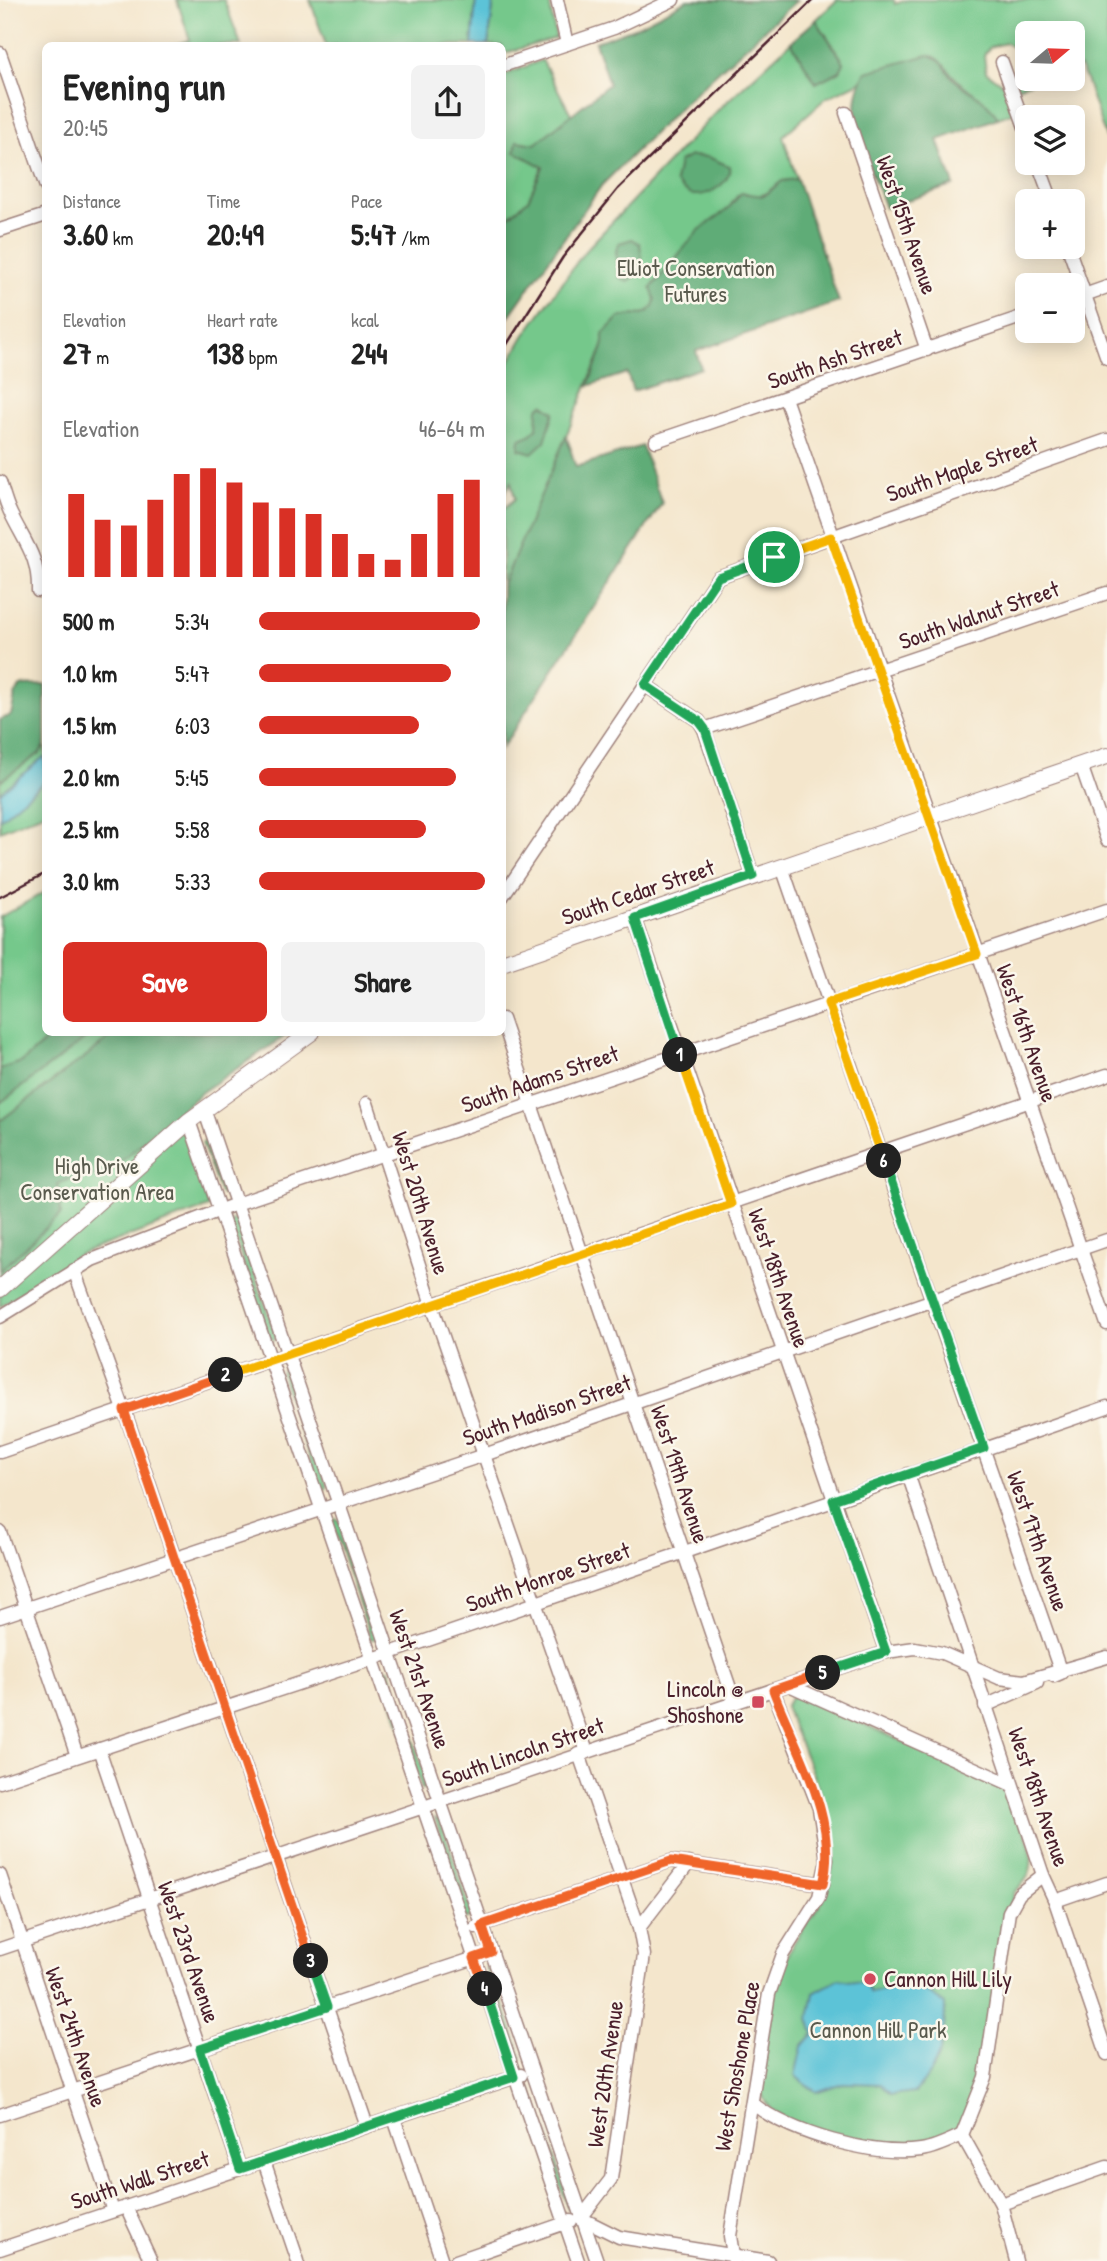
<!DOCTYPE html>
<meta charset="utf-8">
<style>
body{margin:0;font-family:"Patrick Hand",sans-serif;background:#f2f2f2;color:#222;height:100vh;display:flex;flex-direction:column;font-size:26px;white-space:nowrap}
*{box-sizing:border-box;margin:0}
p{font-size:23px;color:#767676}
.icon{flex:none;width:38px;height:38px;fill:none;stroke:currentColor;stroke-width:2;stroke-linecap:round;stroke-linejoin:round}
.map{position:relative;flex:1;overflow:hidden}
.side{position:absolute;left:42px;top:42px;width:464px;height:994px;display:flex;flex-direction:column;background:#fff;border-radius:10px;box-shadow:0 4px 18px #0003}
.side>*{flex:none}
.needle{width:46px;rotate:71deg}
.controls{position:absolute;left:1015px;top:21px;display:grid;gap:14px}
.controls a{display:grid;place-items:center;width:70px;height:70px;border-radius:10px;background:#fff;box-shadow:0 4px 18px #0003;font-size:35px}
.pin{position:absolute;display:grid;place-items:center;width:60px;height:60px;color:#fff;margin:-30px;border:4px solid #fff;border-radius:50%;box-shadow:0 2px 7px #0007}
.km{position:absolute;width:35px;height:35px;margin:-18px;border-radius:50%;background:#222;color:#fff;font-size:19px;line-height:35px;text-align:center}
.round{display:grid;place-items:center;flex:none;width:74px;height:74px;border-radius:10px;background:#f2f2f2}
.head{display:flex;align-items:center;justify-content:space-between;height:119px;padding:0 21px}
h1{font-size:38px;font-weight:700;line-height:52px}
.stats{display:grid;grid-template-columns:repeat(3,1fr);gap:10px;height:119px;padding:7px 21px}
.stats div{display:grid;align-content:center}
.stats b{font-size:30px;font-weight:700}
.stats small{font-size:19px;font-weight:400}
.stats p{font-size:19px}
.chart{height:196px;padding:14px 21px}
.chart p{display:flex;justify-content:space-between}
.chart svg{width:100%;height:126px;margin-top:7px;stroke:#d93025;stroke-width:6}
.primary-button{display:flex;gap:14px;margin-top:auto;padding:14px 21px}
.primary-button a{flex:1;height:80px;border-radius:10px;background:#d93025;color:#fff;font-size:28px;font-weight:700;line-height:80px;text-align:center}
.primary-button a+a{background:#f2f2f2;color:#222}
ul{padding:0 21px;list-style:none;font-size:23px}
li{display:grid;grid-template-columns:112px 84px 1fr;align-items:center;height:52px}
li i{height:18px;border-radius:9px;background:#d93025}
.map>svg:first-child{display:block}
</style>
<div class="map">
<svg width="1107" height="2261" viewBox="0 0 1107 2261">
<rect width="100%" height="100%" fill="#fbf7ec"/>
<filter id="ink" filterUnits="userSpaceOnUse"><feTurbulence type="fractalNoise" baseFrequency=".0143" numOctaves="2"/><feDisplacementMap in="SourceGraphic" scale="14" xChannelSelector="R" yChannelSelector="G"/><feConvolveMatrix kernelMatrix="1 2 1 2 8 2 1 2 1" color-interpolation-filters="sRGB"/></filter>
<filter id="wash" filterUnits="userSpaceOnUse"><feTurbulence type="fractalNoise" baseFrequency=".00686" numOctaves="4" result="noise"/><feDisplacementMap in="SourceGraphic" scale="28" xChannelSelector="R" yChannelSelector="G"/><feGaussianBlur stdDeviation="1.57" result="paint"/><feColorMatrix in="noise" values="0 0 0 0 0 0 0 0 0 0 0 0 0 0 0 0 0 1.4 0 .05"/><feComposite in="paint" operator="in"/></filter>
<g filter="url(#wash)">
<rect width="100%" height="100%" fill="#f4e6cc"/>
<!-- green -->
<g fill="#74c88b" stroke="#5f745b" stroke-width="2">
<path d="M177 0H224L241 45H174L190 40Z"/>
<path d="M310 0H476L472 45H326Z"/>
<path d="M494 0H549L556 38 502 54V46L488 45Z"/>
<path d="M837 0H894L895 4 907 0H1107V141L1085 77 1080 67 1073 69V33H1027V79H1041L1017 87C1012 67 1033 59 1006 43L990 47 984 55 986 72 1004 85 1015 112 998 118C984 94 958 88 945 65L866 72 860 82 826 98 783 136 797 179C792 180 785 180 781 182 767 191 763 201 746 193L738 195 728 209 691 337 701 368 633 391 611 326 603 334V347L566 436 571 449 559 453 502 748V510L515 499 511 482 502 498V375L524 336 585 251 718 110 791 42 816 83 844 62 816 20Z"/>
<path d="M542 60 572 116 535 145 516 152 543 166 528 200 502 222V76Z"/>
<path d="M45 743V756L0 793V781L40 753Z"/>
<path d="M45 781V812L0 831V819Z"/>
<path d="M45 892 46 1032 55 1033 22 1062 0 1069V917Z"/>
<path d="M93 1033H117L0 1121V1103Z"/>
<path d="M169 1085 209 1207 80 1254 0 1307V1147Z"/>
<path d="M209 1139 226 1193 224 1195 220 1193 202 1143Z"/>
<path d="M233 1220 237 1221 276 1337 274 1340 269 1339 230 1223Z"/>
<path d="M283 1369 288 1371 327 1486 324 1490 320 1489 281 1373Z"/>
<path d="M335 1519 339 1520 378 1636 375 1639H371L332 1522Z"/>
<path d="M385 1669H389L428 1783 425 1788 422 1789 382 1671Z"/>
<path d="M799 1695 995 1783C1012 1794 1035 1845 1031 1866 1030 1877 1022 1885 1014 1893 1005 1942 989 2101 955 2130 922 2158 864 2145 826 2133 796 2123 764 2119 759 2083 766 2041 770 1998 786 1958 802 1918 834 1909 832 1854 831 1804 802 1752 785 1707L790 1698Z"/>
<path d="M435 1818 441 1820 472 1914 469 1918H465Z"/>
<path d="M486 1968 492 1970 522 2058 518 2063Z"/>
<path d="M526 2089 532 2090 571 2203 568 2208Z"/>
</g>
<!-- forest -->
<g fill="#5fac77" stroke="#546651" stroke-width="2">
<path d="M687 0H797L685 102 602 185 504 323 502 222 528 200 543 167 515 152 517 141 535 144 609 84 595 42 634 28Z"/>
<path d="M816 20 844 63 840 71 816 83 791 42Z"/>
<path d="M928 55C945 58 945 72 956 81 973 94 987 99 998 118L938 140 954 185 885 208C871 167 840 114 866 72Z"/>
<path d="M690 156 708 157 729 166C732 183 709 196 694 195 686 194 681 188 675 182L679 162Z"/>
<path d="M797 179 839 302 696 351 701 368 633 391 627 373 588 386 603 347V334L618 318C633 313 651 319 655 300L651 288 698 231 728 209 741 193 764 196 782 181Z"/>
<path d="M632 239 640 244 643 269 628 282 619 277 616 251 619 243Z"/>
<path d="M543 404 554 412 545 441 532 453 519 449 520 439 530 435 537 428 538 408Z"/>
<path d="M566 436 576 467 642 446 662 503 502 748V587Z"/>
<path d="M45 685V743L40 753 0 781V720L11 715 15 695 21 686Z"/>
<path d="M118 1032 290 1033 202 1092 103 1177 76 1176 58 1184 61 1214 0 1271V1121Z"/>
<path d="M55 1033H93L0 1103V1069L22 1062Z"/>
</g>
<!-- water -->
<g fill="#5bc3d7" stroke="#527181" stroke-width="2">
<path d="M476 0H494L488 45H472Z"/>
<path d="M45 756V781L0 819V793Z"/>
<path d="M839 1979 864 1983 871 1993C907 1984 914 1981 945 2004 945 2042 941 2064 915 2092L891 2095 880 2084 843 2083 816 2092 795 2076 802 2046 814 2034 809 2018 814 1993Z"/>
</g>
</g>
<g filter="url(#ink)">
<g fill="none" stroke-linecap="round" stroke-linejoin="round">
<!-- minor casing -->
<g stroke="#9f827c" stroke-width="15">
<g id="minor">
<path d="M557 0 567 44"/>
<path d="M0 53 46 187"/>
<path d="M1002 62 1027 133"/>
<path d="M502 66 614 28 673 0"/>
<path d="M846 113 927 350"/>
<path d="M1038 163 1052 201"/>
<path d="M0 230 46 215"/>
<path d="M1068 247 1107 358"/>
<path d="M1073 299 1107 287"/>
<path d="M785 398 1107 1324"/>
<path d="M656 441 1027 315"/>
<path d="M0 482C3 492 6 504 11 514 25 543 39 557 38 591"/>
<path d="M645 685 699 721 704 729 753 876"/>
<path d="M704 729 1107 593"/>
<path d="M1081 765 1107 840"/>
<path d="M782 867 1061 1673 1054 1676"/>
<path d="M502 897 718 577 1107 440"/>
<path d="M635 918 886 1652"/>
<path d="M502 1019 735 1703"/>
<path d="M367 1103 432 1305 587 1752"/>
<path d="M204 1109 597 2261"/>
<path d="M189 1121 578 2261"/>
<path d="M74 1270 127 1418 367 2126"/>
<path d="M0 1317 92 1260 236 1204 1107 910"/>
<path d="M0 1452 1107 1075"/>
<path d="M908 1474 1043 1875 1055 1901 1107 2054"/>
<path d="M0 1532 77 1756"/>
<path d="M0 1617 484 1455 1107 1240"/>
<path d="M789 1685 1012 1785"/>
<path d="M985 1706 1037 1683"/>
<path d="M99 1749 240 2169"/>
<path d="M579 1754 639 1928"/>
<path d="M0 1782 364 1662 1107 1407"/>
<path d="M0 1875 113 2211"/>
<path d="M1055 1901 1107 1883"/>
<path d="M476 1927 671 1861 823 1884"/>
<path d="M0 1949 886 1652 915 1648 942 1653 999 1678 1024 1681 1107 1657"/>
<path d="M752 2103C789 2133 873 2157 921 2150 935 2148 949 2141 962 2135"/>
<path d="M0 2115 481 1956"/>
<path d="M394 2118 442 2261"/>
<path d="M264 2161 298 2261"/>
<path d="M1001 2204 1107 2167"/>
<path d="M126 2207 151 2261"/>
<path d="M581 2218 611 2179 644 1955 639 1928 689 1863"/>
<path d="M581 2218 619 2237 768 2261"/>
<path d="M0 2249 521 2075"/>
<path d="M456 2261 571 2221"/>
<path d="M734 2261 730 2236 769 1994 783 1954 819 1897 827 1860 819 1808 773 1690"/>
<path d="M1016 2261 1001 2204 962 2135 985 2077 1009 1912 1019 1894 1043 1875"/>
</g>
</g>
<!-- major casing -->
<g stroke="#9f827c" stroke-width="18">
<g id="major">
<path d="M502 963 1107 756"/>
<path d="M0 1289 189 1121 312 1032"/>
</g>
</g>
<!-- minor -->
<use href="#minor" stroke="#fff" stroke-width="12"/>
<!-- major -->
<use href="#major" stroke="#fff" stroke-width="16"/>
<!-- rail -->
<g stroke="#4a1f2b" stroke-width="2.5">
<path d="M502 352 563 257 618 189 813 0"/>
<path d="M0 897 46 873"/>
</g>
</g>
</g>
<g fill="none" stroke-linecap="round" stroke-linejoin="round" filter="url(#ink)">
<!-- split-1 casing -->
<g stroke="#fff" stroke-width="14">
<path id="split-1" d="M680 1055 635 918 753 876 705 729 699 721 645 685 718 577 774 557"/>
</g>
<!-- split-2 casing -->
<g stroke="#fff" stroke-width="14">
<path id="split-2" d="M226 1375 731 1204 680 1055"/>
</g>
<!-- split-3 casing -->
<g stroke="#fff" stroke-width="14">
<path id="split-3" d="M226 1375 124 1410 311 1961"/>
</g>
<!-- split-4 casing -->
<g stroke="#fff" stroke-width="14">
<path id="split-4" d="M311 1961 327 2007 200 2049 240 2169 514 2077 485 1989"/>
</g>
<!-- split-5 casing -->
<g stroke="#fff" stroke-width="14">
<path id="split-5" d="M485 1989 474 1958 491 1952 482 1925 671 1861 823 1884C840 1819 795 1749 773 1690L823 1673"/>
</g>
<!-- split-6 casing -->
<g stroke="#fff" stroke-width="14">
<path id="split-6" d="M823 1673 886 1652 833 1500 984 1448 884 1161"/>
</g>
<!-- split-7 casing -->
<g stroke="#fff" stroke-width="14">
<path id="split-7" d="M774 557 831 537 977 954 828 1003 884 1161"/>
</g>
<!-- split-1 -->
<use href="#split-1" stroke="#22a559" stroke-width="9"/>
<!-- split-2 -->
<use href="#split-2" stroke="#f5b400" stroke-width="9"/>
<!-- split-3 -->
<use href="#split-3" stroke="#f0652b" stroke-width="9"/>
<!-- split-4 -->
<use href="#split-4" stroke="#22a559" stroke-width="9"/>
<!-- split-5 -->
<use href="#split-5" stroke="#f0652b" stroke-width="9"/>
<!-- split-6 -->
<use href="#split-6" stroke="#22a559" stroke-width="9"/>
<!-- split-7 -->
<use href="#split-7" stroke="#f5b400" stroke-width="9"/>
</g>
<!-- markers -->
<g fill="#d1495b" stroke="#fbf7ec" stroke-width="2.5">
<rect x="751" y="1695" width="14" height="14" rx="3.5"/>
<circle cx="870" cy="1979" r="7"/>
</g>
<g text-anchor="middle" stroke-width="5" stroke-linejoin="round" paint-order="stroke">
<!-- street labels -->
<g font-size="23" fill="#4a1f2b" stroke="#fbf7ec">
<text transform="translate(907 225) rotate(71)" y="8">West 15th Avenue</text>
<text transform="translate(835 359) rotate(-19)" y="8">South Ash Street</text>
<text transform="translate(962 469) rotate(-19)" y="8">South Maple Street</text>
<text transform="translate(979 615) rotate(-19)" y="8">South Walnut Street</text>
<text transform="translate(638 892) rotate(-19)" y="8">South Cedar Street</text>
<text transform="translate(1027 1033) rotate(71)" y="8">West 16th Avenue</text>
<text transform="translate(540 1079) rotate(-19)" y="8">South Adams Street</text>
<text transform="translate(421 1203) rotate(73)" y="8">West 20th Avenue</text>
<text transform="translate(779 1278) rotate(71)" y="8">West 18th Avenue</text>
<text transform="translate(547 1410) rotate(-19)" y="8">South Madison Street</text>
<text transform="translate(680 1474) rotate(72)" y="8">West 19th Avenue</text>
<text transform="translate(1038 1541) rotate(71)" y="8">West 17th Avenue</text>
<text transform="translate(548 1577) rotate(-19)" y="8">South Monroe Street</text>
<text transform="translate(420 1679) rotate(71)" y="8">West 21st Avenue</text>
<text transform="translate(523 1752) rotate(-19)" y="8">South Lincoln Street</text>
<text transform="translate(1039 1797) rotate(71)" y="8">West 18th Avenue</text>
<text transform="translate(189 1952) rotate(71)" y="8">West 23rd Avenue</text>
<text transform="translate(76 2037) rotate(71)" y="8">West 24th Avenue</text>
<text transform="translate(737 2066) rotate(-80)" y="8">West Shoshone Place</text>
<text transform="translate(605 2074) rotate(-82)" y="8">West 20th Avenue</text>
<text transform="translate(140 2180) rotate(-18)" y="8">South Wall Street</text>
</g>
<!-- park labels -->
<g font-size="23" fill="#595a4d" stroke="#fbf7ec">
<text x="696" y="276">Elliot Conservation<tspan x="696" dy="26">Futures</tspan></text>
<text x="97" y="1174">High Drive<tspan x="97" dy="26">Conservation Area</tspan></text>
<text x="878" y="2038">Cannon Hill Park</text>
</g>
<!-- poi labels -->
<g font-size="23" fill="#4a1f2b" stroke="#fbf7ec" text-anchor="end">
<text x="744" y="1697">Lincoln @<tspan x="744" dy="26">Shoshone</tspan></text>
<text x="884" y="1987" text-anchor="start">Cannon Hill Lily</text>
</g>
</g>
</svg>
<div class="controls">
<a><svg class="needle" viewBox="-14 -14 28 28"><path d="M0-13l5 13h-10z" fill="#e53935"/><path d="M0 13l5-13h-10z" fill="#767676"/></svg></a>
<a><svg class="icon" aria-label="layers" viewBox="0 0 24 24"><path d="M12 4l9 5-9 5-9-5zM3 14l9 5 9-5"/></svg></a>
<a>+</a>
<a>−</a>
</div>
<div class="pin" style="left:774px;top:557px;background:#1e9e55"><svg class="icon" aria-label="arrive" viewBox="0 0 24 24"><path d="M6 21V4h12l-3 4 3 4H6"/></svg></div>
<b class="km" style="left:680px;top:1055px">1</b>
<b class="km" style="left:226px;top:1375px">2</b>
<b class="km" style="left:311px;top:1961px">3</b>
<b class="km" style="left:485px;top:1989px">4</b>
<b class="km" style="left:823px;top:1673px">5</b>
<b class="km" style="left:884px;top:1161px">6</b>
<section class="side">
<div class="head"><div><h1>Evening run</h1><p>20:45</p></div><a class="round"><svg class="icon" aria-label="share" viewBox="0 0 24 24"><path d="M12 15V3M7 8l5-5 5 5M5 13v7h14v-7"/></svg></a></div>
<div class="stats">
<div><p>Distance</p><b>3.60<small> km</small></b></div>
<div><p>Time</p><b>20:49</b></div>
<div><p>Pace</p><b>5:47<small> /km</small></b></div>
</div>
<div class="stats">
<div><p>Elevation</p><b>27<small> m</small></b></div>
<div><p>Heart rate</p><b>138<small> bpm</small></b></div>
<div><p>kcal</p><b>244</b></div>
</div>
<div class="chart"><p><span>Elevation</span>46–64 m</p>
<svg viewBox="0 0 160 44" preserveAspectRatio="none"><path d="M5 44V15M15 44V24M25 44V26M35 44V17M45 44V8M55 44V6M65 44V11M75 44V18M85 44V20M95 44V22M105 44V29M115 44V36M125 44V38M135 44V29M145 44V15M155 44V10"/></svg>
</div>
<ul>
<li><b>500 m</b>5:34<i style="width:98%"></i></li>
<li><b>1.0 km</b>5:47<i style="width:85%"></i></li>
<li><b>1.5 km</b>6:03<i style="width:71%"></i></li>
<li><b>2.0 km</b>5:45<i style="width:87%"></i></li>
<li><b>2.5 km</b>5:58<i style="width:74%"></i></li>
<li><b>3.0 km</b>5:33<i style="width:100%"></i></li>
</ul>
<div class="primary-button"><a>Save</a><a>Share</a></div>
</section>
</div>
